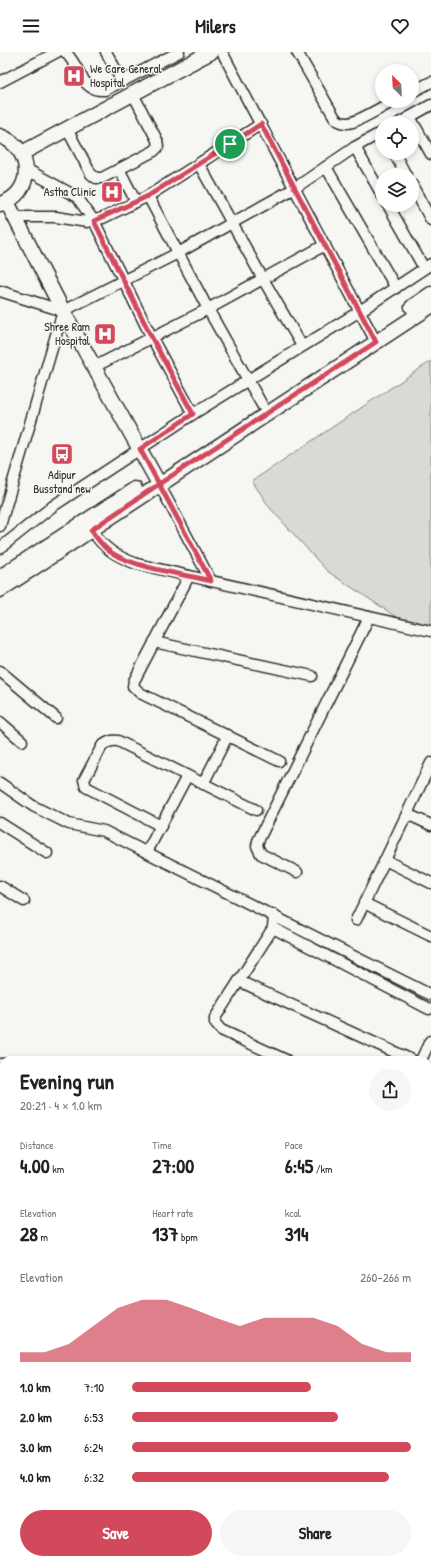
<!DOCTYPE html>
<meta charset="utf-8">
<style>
body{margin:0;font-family:"Patrick Hand",sans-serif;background:#f6f6f6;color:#222;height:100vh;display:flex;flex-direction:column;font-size:15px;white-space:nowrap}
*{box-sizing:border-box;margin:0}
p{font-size:13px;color:#767676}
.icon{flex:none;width:22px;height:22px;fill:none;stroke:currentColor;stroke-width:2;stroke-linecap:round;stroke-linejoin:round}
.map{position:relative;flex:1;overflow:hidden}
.details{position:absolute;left:0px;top:1004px;width:431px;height:508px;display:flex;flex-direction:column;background:#fff;border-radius:12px 12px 0 0;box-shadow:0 2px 6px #0003}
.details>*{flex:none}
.needle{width:26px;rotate:336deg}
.buttons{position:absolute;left:375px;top:12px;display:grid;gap:8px}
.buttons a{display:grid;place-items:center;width:44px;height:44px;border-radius:50%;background:#fff;box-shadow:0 2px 6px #0003;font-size:20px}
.pin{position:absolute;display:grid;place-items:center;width:34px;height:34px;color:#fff;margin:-17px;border:2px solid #fff;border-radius:50%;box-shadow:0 1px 4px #0007}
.round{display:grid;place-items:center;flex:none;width:42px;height:42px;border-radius:21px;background:#f6f6f6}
.summary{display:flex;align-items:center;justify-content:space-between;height:68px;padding:0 20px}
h1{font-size:22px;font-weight:800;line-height:30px}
.figures{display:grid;grid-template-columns:repeat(3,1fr);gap:6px;height:68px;padding:4px 20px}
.figures div{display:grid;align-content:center}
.figures b{font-size:20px;font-weight:800}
.figures small{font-size:11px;font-weight:400}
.figures p{font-size:11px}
.chart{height:112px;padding:8px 20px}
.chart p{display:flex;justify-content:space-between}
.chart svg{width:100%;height:72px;margin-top:4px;fill:#d1495b;opacity:.7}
.action{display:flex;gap:8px;margin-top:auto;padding:8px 20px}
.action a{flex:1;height:46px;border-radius:24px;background:#d1495b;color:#fff;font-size:16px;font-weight:800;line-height:46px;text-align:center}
.action a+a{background:#f6f6f6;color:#222}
ul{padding:0 20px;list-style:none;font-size:13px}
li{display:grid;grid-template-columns:64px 48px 1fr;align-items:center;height:30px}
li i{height:10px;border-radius:5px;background:#d1495b}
header{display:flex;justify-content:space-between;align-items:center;height:52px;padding:0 20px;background:#fff;font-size:18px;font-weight:800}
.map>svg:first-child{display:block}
</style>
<header><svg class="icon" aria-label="menu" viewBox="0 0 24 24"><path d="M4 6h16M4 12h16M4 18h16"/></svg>Milers<svg class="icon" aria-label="heart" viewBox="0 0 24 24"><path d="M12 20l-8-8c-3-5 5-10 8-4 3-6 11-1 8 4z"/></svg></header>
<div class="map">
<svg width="431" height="1512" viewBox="0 0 431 1512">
<rect width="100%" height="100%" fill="#f6f6f2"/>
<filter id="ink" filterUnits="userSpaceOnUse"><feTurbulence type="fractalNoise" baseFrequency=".025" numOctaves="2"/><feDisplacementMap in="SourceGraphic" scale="8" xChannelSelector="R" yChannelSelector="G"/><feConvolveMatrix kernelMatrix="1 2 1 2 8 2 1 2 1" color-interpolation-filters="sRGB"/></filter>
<g filter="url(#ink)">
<!-- green -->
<path fill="#d9d9d5" stroke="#828280" d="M431 309V581L416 578 327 519 270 456 252 429Z"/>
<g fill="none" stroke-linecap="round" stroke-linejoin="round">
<!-- street casing -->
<g stroke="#2b2b2b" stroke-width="13">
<g id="street">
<path d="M65 0C81 14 80 40 105 38L179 0"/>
<path d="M106 0 122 29"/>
<path d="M222 0 376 290"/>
<path d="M297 0 335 66C338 69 342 71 347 71 357 71 383 54 394 49"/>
<path d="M0 30 57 0"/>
<path d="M412 40 431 30"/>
<path d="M410 65 431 102"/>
<path d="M399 71 431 53"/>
<path d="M67 77 91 122 96 126H102L154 99 158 95 157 88 133 42"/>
<path d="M355 95 382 143"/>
<path d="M394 101 406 123"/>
<path d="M199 112 263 227 302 294"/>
<path d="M326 115 396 236"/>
<path d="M26 117 77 145 94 169 152 286 193 362"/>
<path d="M119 117 136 150"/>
<path d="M412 133 431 168"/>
<path d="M148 144 208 257 262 353"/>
<path d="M388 153 424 216"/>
<path d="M15 165H56L87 170 103 166 148 144 261 72"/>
<path d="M0 239 63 259 178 201 295 136 355 95 382 80"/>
<path d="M94 315 208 257 325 193"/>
<path d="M159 432 211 529"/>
<path d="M0 474 63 259"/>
<path d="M91 478C105 497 115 504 137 512L431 579"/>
<path d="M0 496 53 454 193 362 360 259 431 212"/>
<path d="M189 524 134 629 133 634 140 641 279 709"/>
<path d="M154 590 312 624"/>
<path d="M0 619 56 666"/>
<path d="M0 670 22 689"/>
<path d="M0 731 33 754 69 772 104 779 431 943"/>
<path d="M203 732 228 683"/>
<path d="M407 762 431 773"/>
<path d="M0 771 47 801"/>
<path d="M161 774 86 735 84 728 102 694C108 690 111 688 118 689L256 758"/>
<path d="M147 800 187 724"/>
<path d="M385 808 431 831"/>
<path d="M297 820 261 802 257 794 258 789 369 565"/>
<path d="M0 834 24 849"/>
<path d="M364 851 431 884"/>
<path d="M274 863 273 876 215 966V971L221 978 286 1008"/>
<path d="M356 868 385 808 431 711"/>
<path d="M273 876 429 957"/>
<path d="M239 929 412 1008"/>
<path d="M421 1008 430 989"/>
<path d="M0 1012H4"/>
<path d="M0 1067H4"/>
<path d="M427 1073 431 1075"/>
<path d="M0 1129H4"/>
<path d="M427 1146 431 1149"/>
<path d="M0 1166 4 1168"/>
<path d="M0 1248 4 1251"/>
<path d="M0 1317 4 1320"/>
<path d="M427 1319 431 1304"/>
<path d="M0 1378 4 1371"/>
<path d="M427 1414 431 1403"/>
<path d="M0 1436 4 1439"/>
<path d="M427 1444 431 1433"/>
<path d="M0 1484 4 1486"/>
<path d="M427 1485H431"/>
<path d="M70 1508 76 1512"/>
<path d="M152 1508 158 1512"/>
<path d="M335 1508 341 1512"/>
<path d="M32 1512 36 1508"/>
<path d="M194 1512 197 1508"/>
<path d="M205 1512 208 1508"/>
<path d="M391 1512 392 1508"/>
<path d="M399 1512 401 1508"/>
</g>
</g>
<!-- secondary casing -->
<g stroke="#2b2b2b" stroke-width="17">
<g id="secondary">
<path d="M0 84C34 96 35 142 0 152"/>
<path d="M22 101 211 0"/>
<path d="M7 150 63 259 159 432"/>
<path d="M412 255 431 242"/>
<path d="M0 525 135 437"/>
<path d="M0 538 431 254"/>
</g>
</g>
<!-- street -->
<use href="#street" stroke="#f6f6f2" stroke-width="10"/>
<!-- secondary -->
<use href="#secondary" stroke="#f6f6f2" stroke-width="14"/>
</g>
</g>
<g fill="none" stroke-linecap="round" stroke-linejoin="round" filter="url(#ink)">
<!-- route casing -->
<g stroke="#fff" stroke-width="8">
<path id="route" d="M230 92 148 144 94 169 152 286 193 362 140 397 159 432 91 478C97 486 103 496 112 501 136 516 182 522 211 529L159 432 376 290 261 72 230 92"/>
</g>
<!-- route -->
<use href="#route" stroke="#d1495b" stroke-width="5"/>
</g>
<!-- icons -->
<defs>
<g id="hospital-square" transform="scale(1.15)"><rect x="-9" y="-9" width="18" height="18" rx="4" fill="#d1495b" stroke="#f6f6f2"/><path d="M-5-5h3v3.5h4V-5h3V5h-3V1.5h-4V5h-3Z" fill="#fff"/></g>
<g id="bus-square" transform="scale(1.15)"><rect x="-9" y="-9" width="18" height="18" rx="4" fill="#d1495b" stroke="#f6f6f2"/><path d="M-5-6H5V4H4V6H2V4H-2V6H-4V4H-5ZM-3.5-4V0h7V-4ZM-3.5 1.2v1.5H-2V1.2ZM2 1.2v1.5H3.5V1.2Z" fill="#fff"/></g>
</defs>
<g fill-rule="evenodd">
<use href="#hospital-square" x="74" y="24"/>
<use href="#hospital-square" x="112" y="140"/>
<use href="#hospital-square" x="105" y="282"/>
<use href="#bus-square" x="62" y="402"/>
</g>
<g text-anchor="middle" stroke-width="3" stroke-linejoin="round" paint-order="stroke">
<!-- poi labels -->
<g font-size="12" fill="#2b2b2b" stroke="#f6f6f2" text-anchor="end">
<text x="90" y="21" text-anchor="start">We Care General<tspan x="90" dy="14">Hospital</tspan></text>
<text x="96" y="144">Astha Clinic</text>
<text x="90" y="279">Shree Ram<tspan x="90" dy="14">Hospital</tspan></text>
<text x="62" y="427" text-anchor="middle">Adipur<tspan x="62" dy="14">Busstand new</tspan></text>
</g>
</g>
</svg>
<div class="buttons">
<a><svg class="needle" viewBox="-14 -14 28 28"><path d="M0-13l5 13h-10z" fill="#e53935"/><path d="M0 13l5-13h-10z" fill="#767676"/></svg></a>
<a><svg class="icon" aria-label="locate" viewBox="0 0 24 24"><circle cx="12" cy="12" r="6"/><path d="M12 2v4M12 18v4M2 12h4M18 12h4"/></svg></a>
<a><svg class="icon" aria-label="layers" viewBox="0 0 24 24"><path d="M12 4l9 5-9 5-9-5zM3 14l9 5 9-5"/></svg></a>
</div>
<div class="pin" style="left:230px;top:92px;background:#1e9e55"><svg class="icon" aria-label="arrive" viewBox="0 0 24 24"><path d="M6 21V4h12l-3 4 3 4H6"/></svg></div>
<section class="details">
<div class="summary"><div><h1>Evening run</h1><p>20:21 · 4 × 1.0 km</p></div><a class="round"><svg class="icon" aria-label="share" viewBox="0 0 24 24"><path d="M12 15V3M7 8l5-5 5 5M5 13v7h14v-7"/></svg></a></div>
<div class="figures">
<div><p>Distance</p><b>4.00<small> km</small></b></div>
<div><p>Time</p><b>27:00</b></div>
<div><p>Pace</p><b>6:45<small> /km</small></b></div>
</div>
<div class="figures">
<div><p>Elevation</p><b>28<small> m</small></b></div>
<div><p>Heart rate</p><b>137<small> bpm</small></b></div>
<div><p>kcal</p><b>314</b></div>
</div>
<div class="chart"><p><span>Elevation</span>260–266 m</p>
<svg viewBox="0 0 160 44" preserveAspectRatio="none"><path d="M0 44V38L10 38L20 33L30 22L40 11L50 6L60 6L70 11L80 17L90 22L100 17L110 17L120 17L130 22L140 33L150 38L160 38V44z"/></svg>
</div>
<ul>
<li><b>1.0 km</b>7:10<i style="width:64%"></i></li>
<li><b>2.0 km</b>6:53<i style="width:74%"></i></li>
<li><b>3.0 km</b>6:24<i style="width:100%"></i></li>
<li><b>4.0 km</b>6:32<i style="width:92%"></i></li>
</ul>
<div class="action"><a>Save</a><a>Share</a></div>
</section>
</div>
